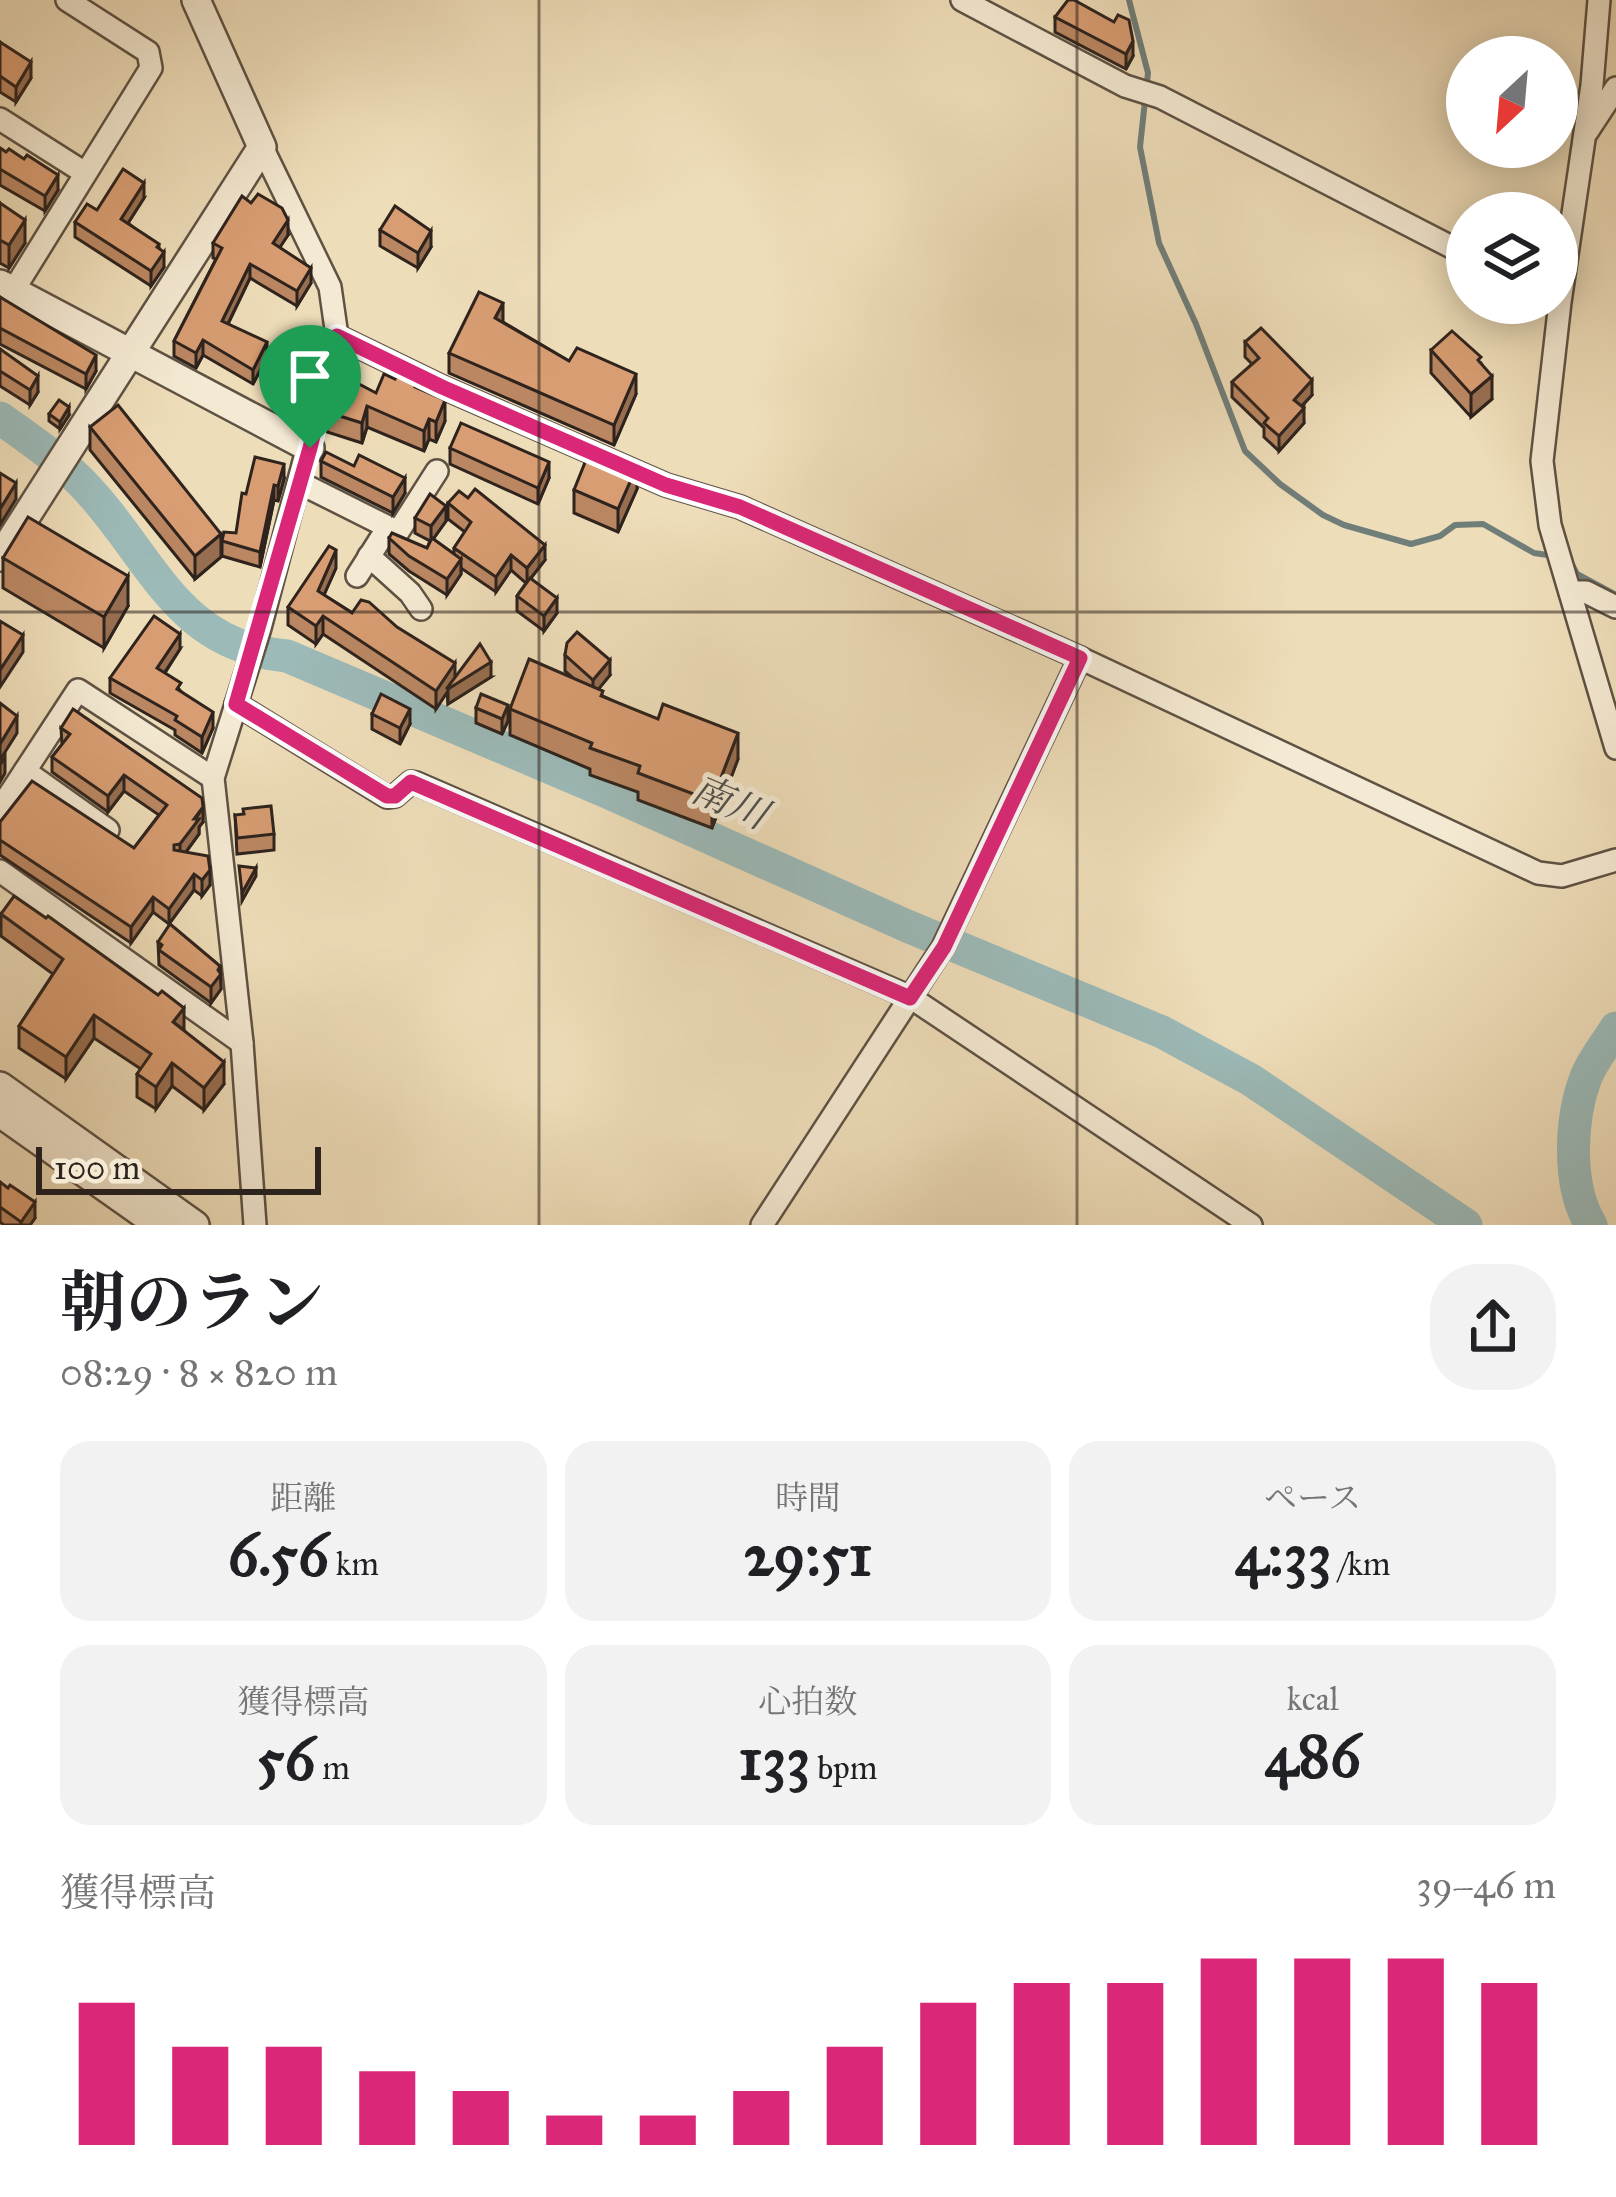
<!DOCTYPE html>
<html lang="ja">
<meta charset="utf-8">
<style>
body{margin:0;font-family:"IM FELL Great Primer","Noto Serif JP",serif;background:#f2f2f2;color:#202124;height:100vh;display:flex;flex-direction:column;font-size:45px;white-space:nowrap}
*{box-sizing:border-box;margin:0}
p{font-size:39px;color:#757577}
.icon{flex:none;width:66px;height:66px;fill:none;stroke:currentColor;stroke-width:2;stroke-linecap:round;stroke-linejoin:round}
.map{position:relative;height:1225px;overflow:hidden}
.details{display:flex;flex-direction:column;background:#fff;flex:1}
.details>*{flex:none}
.needle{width:78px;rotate:206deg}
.fabs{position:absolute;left:1446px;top:36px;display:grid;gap:24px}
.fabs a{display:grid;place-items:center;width:132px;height:132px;border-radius:50%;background:#fff;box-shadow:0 6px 30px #0003;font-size:60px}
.scale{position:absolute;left:36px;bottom:30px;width:285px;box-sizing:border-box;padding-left:12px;border:6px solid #2e231d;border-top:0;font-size:33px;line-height:42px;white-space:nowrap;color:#2e231d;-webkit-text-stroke:9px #f4e9d2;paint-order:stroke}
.pin{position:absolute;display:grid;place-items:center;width:102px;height:102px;color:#fff;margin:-123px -51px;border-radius:50% 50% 50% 0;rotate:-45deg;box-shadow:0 0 12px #0007}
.pin .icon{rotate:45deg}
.round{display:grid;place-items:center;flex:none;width:126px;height:126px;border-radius:48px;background:#f2f2f2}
.head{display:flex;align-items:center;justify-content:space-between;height:204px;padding:0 60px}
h1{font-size:66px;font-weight:700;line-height:90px}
.figures{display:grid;grid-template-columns:repeat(3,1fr);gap:18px;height:204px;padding:12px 60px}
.figures div{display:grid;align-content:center;border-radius:30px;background:#f2f2f2;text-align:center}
.figures b{font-size:60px;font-weight:700}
.figures small{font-size:33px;font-weight:400}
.figures p{font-size:33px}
.chart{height:336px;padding:24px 60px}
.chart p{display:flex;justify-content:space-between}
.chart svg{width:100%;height:216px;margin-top:12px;stroke:#db2777;stroke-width:6}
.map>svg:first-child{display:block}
</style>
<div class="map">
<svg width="1616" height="1225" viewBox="0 0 1616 1225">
<rect width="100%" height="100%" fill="#eeddb9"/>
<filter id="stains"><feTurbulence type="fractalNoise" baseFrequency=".00167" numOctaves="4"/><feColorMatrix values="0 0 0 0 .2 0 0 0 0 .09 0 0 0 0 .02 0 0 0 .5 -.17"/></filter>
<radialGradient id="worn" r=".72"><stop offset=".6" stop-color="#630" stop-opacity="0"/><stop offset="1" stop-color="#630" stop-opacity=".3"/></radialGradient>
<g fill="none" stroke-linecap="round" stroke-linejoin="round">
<!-- stream -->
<g stroke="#707e7a" stroke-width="6">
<path d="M1129 0 1148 73 1140 147 1159 243 1196 324 1245 451 1280 484 1323 515 1344 525 1411 544 1440 536 1455 525 1483 524 1534 553 1554 556"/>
<path d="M1568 557 1577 574 1616 595"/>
</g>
<!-- river -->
<g stroke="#9cbab8" stroke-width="33">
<path d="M0 418C28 438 56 457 81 482 151 553 174 646 287 656L605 791 907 926 1162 1032 1251 1080 1466 1225"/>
<path d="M1591 1225C1567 1186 1570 1119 1586 1077 1593 1060 1606 1044 1616 1028"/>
</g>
<!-- minor casing -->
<g stroke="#5e5244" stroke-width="26">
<g id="minor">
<path d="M962 0 1125 86 1160 97 1467 255"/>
<path d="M1599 0 1592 85 1560 302 1542 461 1550 525 1616 748"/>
<path d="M0 119 85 173"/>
<path d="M1587 132 1616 88"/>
<path d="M13 291 151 68 148 52 67 0"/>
<path d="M337 336 442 387 666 485 740 507 1080 658"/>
<path d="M300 483 398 532 437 471"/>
<path d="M369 556 410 593 421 609"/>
<path d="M357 576 388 527"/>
<path d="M1570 592H1586L1616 607"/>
<path d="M236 704 387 797 395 796 411 782 416 783 910 997 1251 1225"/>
<path d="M25 771 108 830"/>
<path d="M0 809 78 690 213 778"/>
<path d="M0 871 242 1043"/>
<path d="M255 1225 242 1043 213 778 260 628 337 336 330 287 262 147"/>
<path d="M762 1225 943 947 1080 658 1538 873 1562 876 1616 860"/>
</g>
</g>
<!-- tertiary casing -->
<g stroke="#5e5244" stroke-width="32">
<g id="tertiary">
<path d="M0 284 310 448"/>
<path d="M0 557 262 147 196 0"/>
<path d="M0 1086 195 1225"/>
<path d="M0 1113 159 1225"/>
</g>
</g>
<!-- minor -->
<use href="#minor" stroke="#f4e9d2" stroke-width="21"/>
<!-- tertiary -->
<use href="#tertiary" stroke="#f4e9d2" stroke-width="27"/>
</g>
<!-- wall -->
<g fill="#ba8762" stroke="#2e231d" stroke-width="3">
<path d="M1055 17 1133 56 1126 69 1055 32Z"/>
<path d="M0 42 31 78 16 102 0 92Z"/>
<path d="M0 148 58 190 45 211 0 185Z"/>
<path d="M144 198 128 223 159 249 164 267 151 286 75 237V222L97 210Z"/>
<path d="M0 203 25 243 9 268 0 263Z"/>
<path d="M380 230 431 247 418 268 380 246Z"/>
<path d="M288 235 279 247 311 283 297 306 250 278 228 324 267 357 253 384 203 355 196 368 174 356V341L216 259 213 258V243Z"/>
<path d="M0 297 96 371 86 389 0 344Z"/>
<path d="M503 322 569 361 636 394 614 445 449 373V353Z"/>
<path d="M1245 342 1312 395 1302 406 1304 423 1279 451 1264 437V428L1232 397V382L1252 364 1245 357Z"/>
<path d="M0 349 38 392 30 405 0 386Z"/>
<path d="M1431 350 1481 363 1492 399 1471 417 1431 373Z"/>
<path d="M417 388 445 421 436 442 429 439 424 451 367 427 362 443 327 432V412L376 393Z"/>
<path d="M49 414 69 415 60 429 49 421Z"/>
<path d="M90 427 221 557 195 579 90 450Z"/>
<path d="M450 448 549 478 538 504 450 464Z"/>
<path d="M321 461 354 466 405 493 393 513 321 477Z"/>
<path d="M284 479 278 501 274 500 260 567 222 556V541L236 533 246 494Z"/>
<path d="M637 489 618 532 574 513V490Z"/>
<path d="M448 503 545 560 531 578 557 613 544 631 517 611V596L526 583 511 570 496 592 461 568V574L447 595 409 571 389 554V538L427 548 430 541 415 533V518L446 521 433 539 454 554V548L465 532 448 519Z"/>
<path d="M3 558 128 606 104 648 3 588Z"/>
<path d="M336 568 324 595 455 677H491L448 704 447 692 436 709 323 634 316 644 288 625V607Z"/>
<path d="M180 649 165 673 213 728 202 753 175 735V730L110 693V678Z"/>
<path d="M565 655 610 675 598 689 603 696 738 759 712 828 638 800V792L590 775V769L510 735V709L573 678 565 671Z"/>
<path d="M476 708 508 721 502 734 476 723Z"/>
<path d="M372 714 410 724 400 744 372 729Z"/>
<path d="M61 728 203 822 199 827V834L186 852 210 885 202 896 194 890 169 924 153 912 131 943 0 855V822L134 848 159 815 124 791 108 812 52 772V757L62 745Z"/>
<path d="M235 815 274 834V850L237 854Z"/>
<path d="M1 914 184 1030 224 1084 204 1110 172 1086 156 1109 137 1097V1074L141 1069 94 1038 66 1079 19 1048V1026L53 974 1 936Z"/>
<path d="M158 942 220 966 221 989 211 1003 159 965Z"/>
<path d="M0 1182 35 1218 30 1225H4L0 1222Z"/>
</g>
<!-- shaded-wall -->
<g fill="#976e50" stroke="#2e231d" stroke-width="3">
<path d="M1133 41V56L1126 69V54Z"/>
<path d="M31 62V78L16 102V87Z"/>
<path d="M58 175V190L45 211V196Z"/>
<path d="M144 183V198L121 234V219Z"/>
<path d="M25 220V243L9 268V245Z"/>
<path d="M288 220V235L273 258V243Z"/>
<path d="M431 231V247L418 268V253Z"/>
<path d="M159 244V259L164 252V267L151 286V271Z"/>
<path d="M250 264V278L222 336V321Z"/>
<path d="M311 268V283L297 306V291Z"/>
<path d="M503 303V324L495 318Z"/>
<path d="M203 340V355L196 368V353Z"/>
<path d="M267 342V357L253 384V370Z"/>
<path d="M96 355V371L86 389V374Z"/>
<path d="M636 374V394L614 445V425Z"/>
<path d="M38 376V392L30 405V390Z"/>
<path d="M1492 376V399L1471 417V394Z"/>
<path d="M1312 380V395L1294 414V400Z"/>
<path d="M445 400V421L436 442V422Z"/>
<path d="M367 406V427L362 443V423Z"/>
<path d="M69 407V415L60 429V422Z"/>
<path d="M1304 408V423L1279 451V436Z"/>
<path d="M429 419V439L424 451V431Z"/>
<path d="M549 462V478L538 504V488Z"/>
<path d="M284 464V479L278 501V486Z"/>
<path d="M637 466V489L618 532V509Z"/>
<path d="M405 478V493L393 513V497Z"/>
<path d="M16 483V499L0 525V509Z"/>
<path d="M274 485V500L260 567V552Z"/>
<path d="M446 506V521L431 542V526Z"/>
<path d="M221 534V557L195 579V556Z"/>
<path d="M545 545V560L527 583V568Z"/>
<path d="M336 550V568L318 608V591Z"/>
<path d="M511 555V570L496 592V577Z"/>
<path d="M461 559V574L447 595V579Z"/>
<path d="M128 576V606L104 648V617Z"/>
<path d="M557 598V613L544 631V616Z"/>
<path d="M323 616V634L316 644V626Z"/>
<path d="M180 634V649L157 684V668Z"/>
<path d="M23 635V652L0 687V670Z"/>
<path d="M610 660V675L593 696V680Z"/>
<path d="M491 662V677L448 704V691L436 709V691L455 663V680Z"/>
<path d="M508 705V721L502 734V719Z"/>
<path d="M410 709V724L400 744V728Z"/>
<path d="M213 712V728L202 753V737Z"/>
<path d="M17 716V733L0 760V744Z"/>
<path d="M738 733V759L712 828V801Z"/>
<path d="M5 757V773L0 782V765Z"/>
<path d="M124 775V791L108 812V796Z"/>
<path d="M203 807V822L199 827V834L180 860V844Z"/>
<path d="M256 868V876L242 901V893Z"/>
<path d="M210 870V885L202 896V880Z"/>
<path d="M194 874V890L169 924V909Z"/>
<path d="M153 897V912L131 943V927Z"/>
<path d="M220 966 221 989 211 1003V987Z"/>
<path d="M184 1008V1030L173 1022Z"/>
<path d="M94 1015V1038L66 1079V1057Z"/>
<path d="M224 1062V1084L204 1110V1088Z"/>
<path d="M172 1063V1086L156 1109V1087Z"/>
<path d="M35 1202V1218L30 1225H21V1222Z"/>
</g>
<!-- building -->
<g fill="#d89d72" stroke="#2e231d" stroke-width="3">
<path d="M1068 0H1074L1114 22 1118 15 1129 20 1133 41 1126 54 1055 17Z"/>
<path d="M0 42 31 62 16 87 0 76Z"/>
<path d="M0 148 6 152 9 149 24 159 27 155 58 175 45 196 0 169Z"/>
<path d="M123 169 144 183 121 219 159 244 157 247 164 252 151 271 75 222 87 204 97 210Z"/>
<path d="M258 194 282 208 288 220 273 243 311 268 297 291 250 264 222 321 267 342 253 370 203 340 196 353 174 341 222 248 213 243 242 196 251 203Z"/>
<path d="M0 203 25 220 9 245 0 240Z"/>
<path d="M395 206 431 231 418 253 380 230Z"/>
<path d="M479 292 503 303 495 318 569 361 577 348 636 374 614 425 449 353Z"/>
<path d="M0 297 96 355 86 374 0 328Z"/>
<path d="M1261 328 1312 380 1294 400 1304 408 1279 436 1264 423 1268 418 1232 382 1259 358 1245 342Z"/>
<path d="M1452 331 1481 357 1478 360 1492 376 1471 394 1431 350Z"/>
<path d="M0 349 38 376 30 390 0 371Z"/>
<path d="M399 372 417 380 415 387 445 400 436 422 429 419 424 431 367 406 362 423 327 412 344 376 376 393 384 374 395 379Z"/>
<path d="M59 400 69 407 60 422 49 414Z"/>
<path d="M118 405 221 534 195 556 90 427Z"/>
<path d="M461 423 549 462 538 488 450 448Z"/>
<path d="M326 452 354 466 359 455 405 478 393 497 321 461Z"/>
<path d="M607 452 637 466 618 509 574 490 586 460 601 466Z"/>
<path d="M255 457 284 464 278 486 274 485 260 552 222 541 224 532 236 533 242 493 246 494Z"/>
<path d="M0 473 16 483 0 509Z"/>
<path d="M475 489 545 545 527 568 511 555 496 577 454 548 471 522 448 503 459 491 468 498Z"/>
<path d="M430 494 446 506 431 526 415 518Z"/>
<path d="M28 517 128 576 104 617 3 558Z"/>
<path d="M392 533 427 548 432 538 461 559 447 579 409 556 389 538Z"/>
<path d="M329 546 336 550 318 591 352 613 361 600 369 602 397 627 455 663 436 691 323 616 316 626 288 607Z"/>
<path d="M530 578 557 598 544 616 517 596Z"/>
<path d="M154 616 180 634 157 668 181 683 177 689 213 712 202 737 175 720 177 716 110 678Z"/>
<path d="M0 621 23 635 0 670Z"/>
<path d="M577 632 610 660 593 680 565 655 567 643Z"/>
<path d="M480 644 491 662 448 689 447 688Z"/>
<path d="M529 659 603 691 601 696 658 719 663 704 738 733 712 801 638 773 640 766 590 748 592 743 510 709Z"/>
<path d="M381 694 410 709 400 728 372 714Z"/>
<path d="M481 694 508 705 502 719 476 708Z"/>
<path d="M0 703 17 716 0 744Z"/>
<path d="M73 709 202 798 203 807 194 819H199L180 844 174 845V850L208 856 210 870 202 880 194 874 169 909 153 897 131 927 0 840V822L32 781 134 848 167 805 124 775 108 796 52 757 70 734 61 728Z"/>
<path d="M271 806 274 834 237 838 235 815 244 814 243 809Z"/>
<path d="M239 866 256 868 242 893Z"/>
<path d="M14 896 46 918 48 916 158 995 162 991 184 1008 173 1022 224 1062 204 1088 172 1063 156 1087 137 1074 151 1054 94 1015 66 1057 19 1026 63 959 1 914Z"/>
<path d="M170 924 220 966 218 970 221 974 211 987 159 950 162 945 158 942Z"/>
<path d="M0 1182 8 1188 10 1185 35 1202 21 1222 0 1207Z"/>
</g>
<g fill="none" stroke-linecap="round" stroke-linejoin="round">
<!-- route casing -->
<g stroke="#fff" stroke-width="24">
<path id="route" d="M337 336 442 387 666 485 740 507 1080 658 944 947 910 998 411 782 395 796H387L236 704 310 448Z"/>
</g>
<!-- route -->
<use href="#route" stroke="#db2777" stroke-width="15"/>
</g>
<!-- grid -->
<path fill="none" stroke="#2e231d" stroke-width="3" stroke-opacity="0.55" d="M539 0V1225M1077 0V1225M0 612H1616"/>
<g text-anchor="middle" stroke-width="10" stroke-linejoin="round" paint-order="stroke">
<!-- water labels -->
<g font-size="39" font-style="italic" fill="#4f504c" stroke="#f4e9d2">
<text transform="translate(730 801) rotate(23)" y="14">南川</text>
</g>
</g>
<rect width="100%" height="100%" filter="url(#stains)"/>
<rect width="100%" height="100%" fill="url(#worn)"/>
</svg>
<div class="fabs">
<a><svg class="needle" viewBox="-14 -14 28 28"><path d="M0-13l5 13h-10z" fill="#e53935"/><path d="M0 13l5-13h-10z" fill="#757577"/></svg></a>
<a><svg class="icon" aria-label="layers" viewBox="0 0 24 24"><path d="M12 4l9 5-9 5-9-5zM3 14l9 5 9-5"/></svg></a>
</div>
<div class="scale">100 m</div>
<div class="pin" style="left:310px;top:448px;background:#1e9e55"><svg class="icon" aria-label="arrive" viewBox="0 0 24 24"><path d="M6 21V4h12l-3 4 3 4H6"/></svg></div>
</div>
<section class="details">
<div class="head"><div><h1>朝のラン</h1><p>08:29 · 8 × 820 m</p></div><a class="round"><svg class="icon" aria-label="share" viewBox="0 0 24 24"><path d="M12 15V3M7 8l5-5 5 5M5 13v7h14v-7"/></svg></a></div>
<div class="figures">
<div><p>距離</p><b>6.56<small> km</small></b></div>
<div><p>時間</p><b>29:51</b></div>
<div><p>ペース</p><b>4:33<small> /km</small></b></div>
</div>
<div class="figures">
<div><p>獲得標高</p><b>56<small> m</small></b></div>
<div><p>心拍数</p><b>133<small> bpm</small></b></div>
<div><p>kcal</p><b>486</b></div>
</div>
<div class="chart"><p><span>獲得標高</span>39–46 m</p>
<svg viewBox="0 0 160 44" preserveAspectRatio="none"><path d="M5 44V15M15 44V24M25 44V24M35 44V29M45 44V33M55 44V38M65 44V38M75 44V33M85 44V24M95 44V15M105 44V11M115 44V11M125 44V6M135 44V6M145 44V6M155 44V11"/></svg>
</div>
</section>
